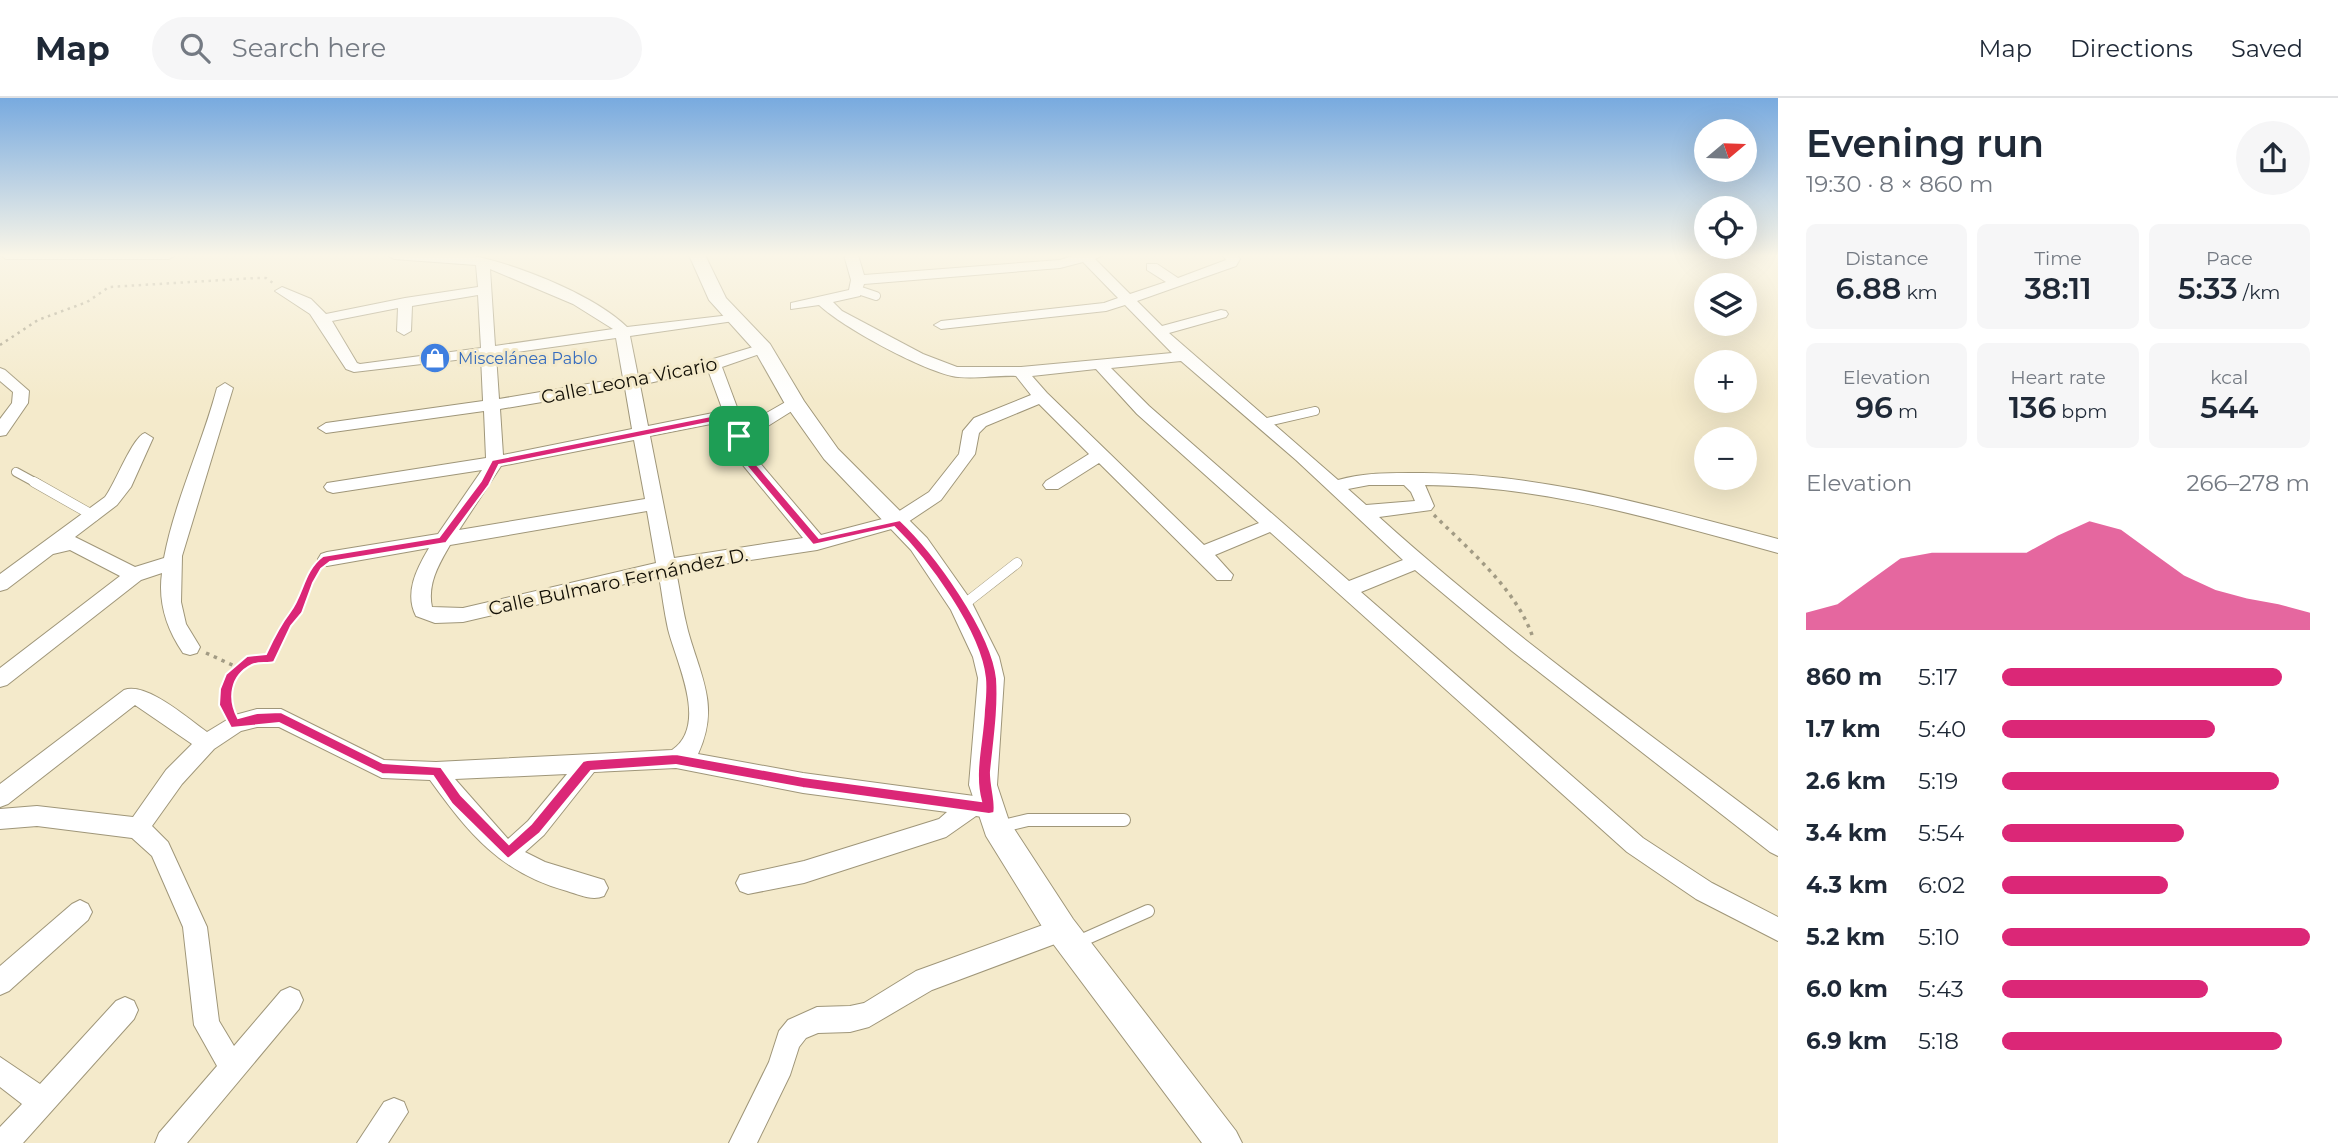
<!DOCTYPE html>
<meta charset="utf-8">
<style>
body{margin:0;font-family:Montserrat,sans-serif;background:#f6f6f7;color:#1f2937;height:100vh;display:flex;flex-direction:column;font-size:26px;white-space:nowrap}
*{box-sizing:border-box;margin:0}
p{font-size:23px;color:#747a83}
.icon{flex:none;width:38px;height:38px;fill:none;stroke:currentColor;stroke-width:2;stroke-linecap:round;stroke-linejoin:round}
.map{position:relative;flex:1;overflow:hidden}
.side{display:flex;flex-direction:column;background:#fff;width:560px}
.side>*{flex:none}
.needle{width:46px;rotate:71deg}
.fabs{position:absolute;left:1694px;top:21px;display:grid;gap:14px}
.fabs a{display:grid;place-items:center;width:63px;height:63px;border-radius:50%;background:#fff;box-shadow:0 7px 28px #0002;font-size:35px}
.pin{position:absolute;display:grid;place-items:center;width:60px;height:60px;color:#fff;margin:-30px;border-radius:14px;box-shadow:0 4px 10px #0006}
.round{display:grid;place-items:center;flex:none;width:74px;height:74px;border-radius:37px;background:#f6f6f7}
.head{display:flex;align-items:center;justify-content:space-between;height:119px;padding:0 28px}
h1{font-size:38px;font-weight:600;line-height:52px}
.metrics{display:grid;grid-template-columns:repeat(3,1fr);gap:10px;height:119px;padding:7px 28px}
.metrics div{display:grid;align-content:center;border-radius:10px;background:#f6f6f7;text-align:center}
.metrics b{font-size:30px;font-weight:600}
.metrics small{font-size:19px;font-weight:400}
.metrics p{font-size:19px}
.chart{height:196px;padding:14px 28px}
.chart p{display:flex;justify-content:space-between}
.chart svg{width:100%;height:126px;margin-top:7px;fill:#db2777;opacity:.7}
ul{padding:0 28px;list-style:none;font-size:23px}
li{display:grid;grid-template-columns:112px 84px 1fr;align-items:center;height:52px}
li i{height:18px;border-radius:9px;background:#db2777}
header{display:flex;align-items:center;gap:42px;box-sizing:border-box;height:98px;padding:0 35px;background:#fff;border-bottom:2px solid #e0e1e3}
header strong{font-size:33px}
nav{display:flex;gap:38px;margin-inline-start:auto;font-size:24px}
.search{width:490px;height:63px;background:#f6f6f7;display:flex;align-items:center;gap:18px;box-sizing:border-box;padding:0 24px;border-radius:38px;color:#747a83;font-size:26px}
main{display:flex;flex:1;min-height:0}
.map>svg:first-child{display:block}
</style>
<header>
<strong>Map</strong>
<div class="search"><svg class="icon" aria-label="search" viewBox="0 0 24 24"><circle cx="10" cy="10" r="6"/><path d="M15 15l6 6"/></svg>Search here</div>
<nav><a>Map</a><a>Directions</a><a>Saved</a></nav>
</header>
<main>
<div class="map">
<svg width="1778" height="1045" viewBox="0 0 1778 1045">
<rect width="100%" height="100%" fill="#f4eacb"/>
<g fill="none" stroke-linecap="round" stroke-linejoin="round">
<!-- service-far2 casing -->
<g stroke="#9f9679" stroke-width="10">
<g id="service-far2">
<path d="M858 192 876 198"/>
<path d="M1263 325 1315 313"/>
<path d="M16 374 38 386"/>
</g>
</g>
<!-- service-far1 casing -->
<g stroke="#9f9679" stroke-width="11">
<g id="service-far1">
<path d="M34 384 94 418"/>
<path d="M962 508 1017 465"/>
</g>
</g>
<!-- service casing -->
<g stroke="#9f9679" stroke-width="14">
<g id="service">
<path d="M999 729 1028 722H1124"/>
<path d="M1078 844 1148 813"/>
</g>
</g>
<!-- minor casing -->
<g stroke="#9f9679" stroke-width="2">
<g id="minor">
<path d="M0 157H176L169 161H6Z"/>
<path d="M387 157C418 156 454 153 483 160 527 171 595 198 627 229L739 216 741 219 734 223 630 238 638 278 700 265 763 246 768 247 770 250 768 253 722 269 744 328 789 302 795 301 803 306 747 341 754 358 821 437 890 419 929 394 959 356 963 333 974 320 1031 297 1016 278C997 277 969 282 952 278 918 270 844 230 819 207L791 211V205L849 192 851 182 844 157H858L864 177 1060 162 1076 157H1103L1095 161 1130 196 1166 184 1147 172V166H1157L1178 180 1226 162 1223 157H1237L1240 161 1236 168 1137 203 1162 228 1221 212 1226 213 1228 216 1226 219 1169 235 1338 382C1366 374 1394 375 1423 375 1548 376 1659 410 1778 441V455C1660 423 1549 388 1425 387L1434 408 1431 412 1379 419C1504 532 1643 631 1778 733V758L1770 754 1512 553 1415 472 1361 494 1643 740 1712 785 1778 819V843L1696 801 1627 754 1270 434 1215 457 1233 477 1231 482H1217L1099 365 1058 391H1046L1043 387 1046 383 1089 356 1039 306 986 328 979 335 975 356 941 402 902 428 817 452 676 473C680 493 683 514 688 533 701 580 720 608 698 656L803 675 989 700 997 703 1000 710 997 717 989 720 976 718 946 739 804 785 748 796 740 793 736 785 740 777 804 763 939 721 947 714 803 695 676 670 594 674 544 737 525 754 545 764 604 782 608 790 604 798C592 803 580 797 567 793 501 775 469 736 430 682L382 680 279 629H257L241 633 214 651 182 686 152 728 168 744 207 829 219 923 234 948 281 893 290 889 299 893 303 902 299 911 187 1045H155L159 1035 217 968 194 927 183 829 152 758 132 740 37 728 0 731V711L37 708 133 719 166 672 192 646 135 607 8 706 0 709V686L124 592C147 584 187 620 207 634L235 617 257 611H281L384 662 436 664 672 652C709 627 676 564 668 531 664 513 662 495 659 478L463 524 435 525 416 518C404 495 417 470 429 450L327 468 321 466 318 461 321 456 327 454 438 436 482 372 333 395 327 393 324 389 327 385 486 360 484 313 326 335 318 330 326 325 483 303 481 259 354 274 346 271 310 216 275 193 282 189 311 201 326 216 405 200 478 189 476 167 394 161ZM1083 164 1118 200 1104 205 941 223 934 227 941 231 1106 213 1125 207 1172 255 1021 269H957L923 256 842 213 833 204 860 198 864 186 1060 170ZM490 171 573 206 613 231 495 248ZM478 197 481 250 360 266 357 265 332 223 398 210 397 233 404 237 411 233 412 208ZM616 240 623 280 499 301 496 257ZM1181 263 1296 362 1403 462 1349 483 1149 308 1111 270ZM1096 271 1137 316 1259 425 1204 447 1047 295 1032 278ZM708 272 723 313 648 328 640 287ZM625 290 632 331 503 357 500 311ZM726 323 733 350 742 366 803 440 674 460 650 338ZM634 342 645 401 459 432 501 368ZM1369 387H1404L1411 394 1415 403 1366 407 1348 391ZM647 413 656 465 463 510 432 509C427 486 439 466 450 447ZM567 676 528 723 508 741 455 681Z"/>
<path d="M0 270 5 272 29 293 28 305 6 337 0 338V321L12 305 13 294 0 283Z"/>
<path d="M225 285 233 290 182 458 181 504 186 526 200 549 197 555 190 557 183 555C166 530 158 504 162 475L141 482 7 587 0 589V570L120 478 70 452 53 456 7 491 0 493V476L105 399C115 386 133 338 145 335L153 340 131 389 117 407 75 439 135 469 164 460C175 402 202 347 217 290Z"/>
<path d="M80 802 88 806 92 814 88 822 9 893 0 897V868L72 806Z"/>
<path d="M1062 820 1071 824 1074 832 1071 840 932 892 869 929 850 934 818 935 806 940 799 949 790 977 757 1045H729L769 964 779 933 788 922 817 909 850 908 864 905 916 873Z"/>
<path d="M125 899 134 903 138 912 134 921 23 1045H0V1029L22 1006 0 989V959L40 986 116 903Z"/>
<path d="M394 1000 404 1004 408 1014 388 1045H357L384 1004Z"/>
</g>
</g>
<!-- tertiary casing -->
<g stroke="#9f9679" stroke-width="2">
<path id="tertiary" d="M689 157H705L726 200 770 246 804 303 838 351 927 440 970 501 999 559 1004 580 997 687 1009 723 1073 821 1236 1033 1242 1045H1202L1051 843 986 738 969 687 978 580 973 559 951 512 911 452 824 361 785 306 755 253 709 202Z"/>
</g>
<!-- path-far1 -->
<path stroke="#a29b84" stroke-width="2.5" stroke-dasharray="2.5 4.5" stroke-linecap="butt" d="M0 247 38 222 87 204 109 189 256 180H266L273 185"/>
<!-- path -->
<g stroke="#a29b84" stroke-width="3.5" stroke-dasharray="3.5 5" stroke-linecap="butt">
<path d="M1434 417C1469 452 1515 490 1532 537"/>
<path d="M206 555 239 570"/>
<path d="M228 612C219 581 240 560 270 561 284 529 302 501 317 469"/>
</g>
<!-- service-far2 -->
<use href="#service-far2" stroke="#fff" stroke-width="8"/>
<!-- service-far1 -->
<use href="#service-far1" stroke="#fff" stroke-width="10"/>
<!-- service -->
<use href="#service" stroke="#fff" stroke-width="12"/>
<!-- minor -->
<use href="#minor" fill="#fff" fill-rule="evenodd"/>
<!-- tertiary -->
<use href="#tertiary" fill="#fff" fill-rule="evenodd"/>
</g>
<!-- sky -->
<linearGradient id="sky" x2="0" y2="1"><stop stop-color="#78aadf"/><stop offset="0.52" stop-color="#faf6e8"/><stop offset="1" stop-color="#faf6e8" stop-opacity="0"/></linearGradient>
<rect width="1778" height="303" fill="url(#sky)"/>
<!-- route -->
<path fill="#db2777" stroke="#fff" stroke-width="2" fill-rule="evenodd" d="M731 314 736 317 751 360 819 440 900 422C935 455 992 533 997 581 999 611 994 643 991 673 990 686 997 706 994 715L989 716 803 690 676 667 591 673 540 735 508 761 452 706 433 678 382 676 279 625 231 630 219 607 220 591 226 576 247 558 266 556C273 541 280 527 290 514 304 495 303 473 323 458L439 439 481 383 492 362ZM728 321 736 350 744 365 813 447 894 429C927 461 980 533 985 580 986 590 985 602 984 612 983 643 973 674 981 703L803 679 676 656 587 662 583 663 531 726 509 746 461 697 441 669 383 665 281 614 257 615 238 620C228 601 230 578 252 567 258 564 267 566 274 564L291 528 302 515 313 485 321 471 330 464 446 445 489 387 499 367Z"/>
<!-- icons -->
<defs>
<g id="shop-disc" transform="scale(1.575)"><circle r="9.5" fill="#3f7fe0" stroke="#f4eacb"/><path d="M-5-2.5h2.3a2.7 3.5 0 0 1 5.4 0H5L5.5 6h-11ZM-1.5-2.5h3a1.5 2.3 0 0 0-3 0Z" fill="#fff"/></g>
</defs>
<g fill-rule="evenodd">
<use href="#shop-disc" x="435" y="260"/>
</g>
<g text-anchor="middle" stroke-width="6" stroke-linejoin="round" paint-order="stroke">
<!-- far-shop labels -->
<g font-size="16" fill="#366cbe" stroke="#f4eacb" text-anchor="start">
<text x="458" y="266">Miscelánea Pablo</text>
</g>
<!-- street labels -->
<g font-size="19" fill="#120f05" stroke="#f4eacb">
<text transform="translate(629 282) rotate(-11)" y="7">Calle Leona Vicario</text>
<text transform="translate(618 483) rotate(-12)" y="7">Calle Bulmaro Fernández D.</text>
</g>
</g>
</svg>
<div class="fabs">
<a><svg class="needle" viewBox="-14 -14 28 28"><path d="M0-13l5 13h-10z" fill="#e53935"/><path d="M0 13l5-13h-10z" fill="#747a83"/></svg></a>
<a><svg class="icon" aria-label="locate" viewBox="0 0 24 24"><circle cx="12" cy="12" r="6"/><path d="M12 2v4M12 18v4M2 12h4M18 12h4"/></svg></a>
<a><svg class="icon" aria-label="layers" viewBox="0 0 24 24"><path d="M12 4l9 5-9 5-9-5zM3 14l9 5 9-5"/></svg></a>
<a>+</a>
<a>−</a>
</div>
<div class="pin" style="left:739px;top:338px;background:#1e9e55"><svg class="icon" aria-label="arrive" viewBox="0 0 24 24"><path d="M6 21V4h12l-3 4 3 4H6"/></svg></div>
</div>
<section class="side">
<div class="head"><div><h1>Evening run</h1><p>19:30 · 8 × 860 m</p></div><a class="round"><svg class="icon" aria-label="share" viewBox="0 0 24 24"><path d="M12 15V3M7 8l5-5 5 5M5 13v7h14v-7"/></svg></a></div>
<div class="metrics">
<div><p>Distance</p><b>6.88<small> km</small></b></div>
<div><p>Time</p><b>38:11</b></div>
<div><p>Pace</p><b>5:33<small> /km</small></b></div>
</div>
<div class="metrics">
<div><p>Elevation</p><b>96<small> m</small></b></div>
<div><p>Heart rate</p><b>136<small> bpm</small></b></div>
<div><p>kcal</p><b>544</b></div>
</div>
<div class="chart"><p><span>Elevation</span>266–278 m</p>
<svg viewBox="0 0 160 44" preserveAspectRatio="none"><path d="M0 44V38L10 35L20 27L30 19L40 17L50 17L60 17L70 17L80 11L90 6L100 9L110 17L120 25L130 30L140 33L150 35L160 38V44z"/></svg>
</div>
<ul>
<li><b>860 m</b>5:17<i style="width:91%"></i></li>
<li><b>1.7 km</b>5:40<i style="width:69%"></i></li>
<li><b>2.6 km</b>5:19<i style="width:90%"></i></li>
<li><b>3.4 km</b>5:54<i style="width:59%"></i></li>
<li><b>4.3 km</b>6:02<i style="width:54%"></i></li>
<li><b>5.2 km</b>5:10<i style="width:100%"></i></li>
<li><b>6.0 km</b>5:43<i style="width:67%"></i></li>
<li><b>6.9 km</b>5:18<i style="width:91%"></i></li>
</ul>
</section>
</main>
